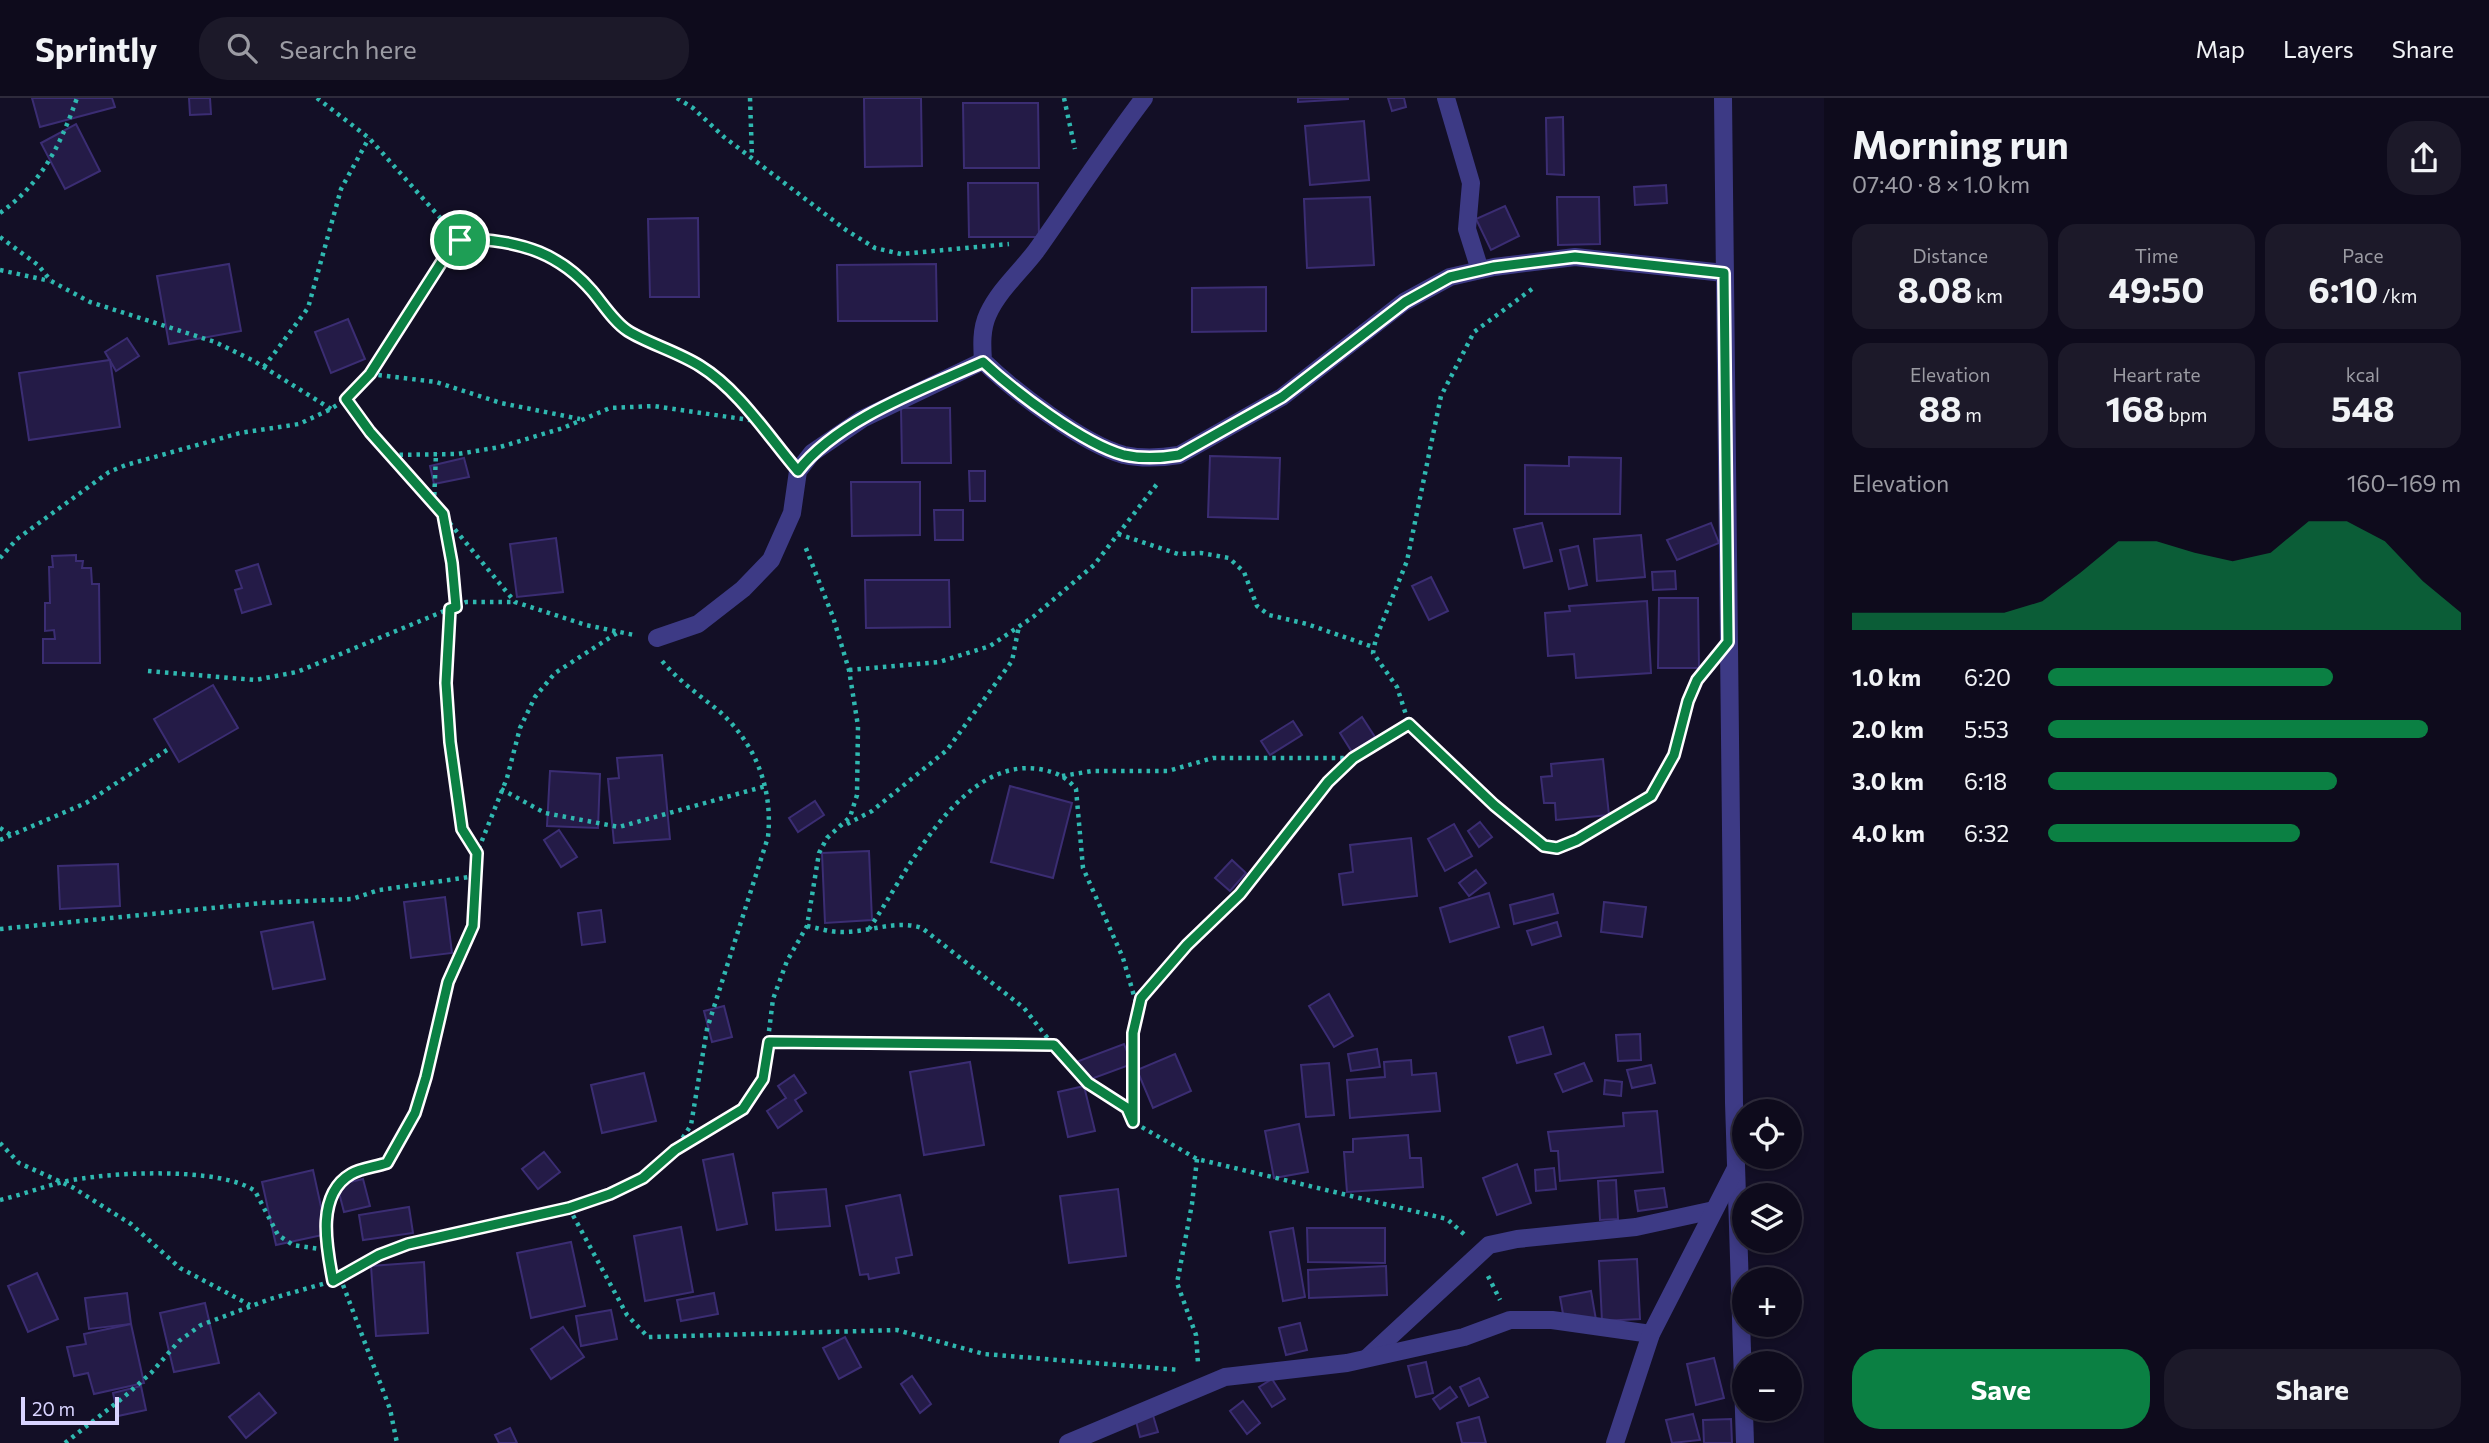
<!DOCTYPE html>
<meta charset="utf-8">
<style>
body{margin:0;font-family:Commissioner,sans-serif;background:#1c1929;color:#f1f3f6;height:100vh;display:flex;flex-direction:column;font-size:26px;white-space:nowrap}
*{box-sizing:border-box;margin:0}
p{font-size:23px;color:#9b9ba3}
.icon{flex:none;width:38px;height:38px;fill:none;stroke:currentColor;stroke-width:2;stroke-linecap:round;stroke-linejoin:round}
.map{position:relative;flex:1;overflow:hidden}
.side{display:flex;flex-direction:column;background:#0e0b1c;width:665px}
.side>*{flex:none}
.controls{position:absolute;left:1732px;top:1001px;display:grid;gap:14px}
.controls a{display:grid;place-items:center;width:70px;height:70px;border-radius:50%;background:#0e0b1c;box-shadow:0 4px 10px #0003,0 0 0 2px #2e2b3b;font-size:35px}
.scale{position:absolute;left:21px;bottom:18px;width:98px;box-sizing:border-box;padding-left:7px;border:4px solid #d9d4ff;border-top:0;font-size:19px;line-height:24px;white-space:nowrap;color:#d9d4ff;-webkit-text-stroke:5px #130f26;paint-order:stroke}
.pin{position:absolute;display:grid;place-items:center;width:60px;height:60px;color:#fff;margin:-30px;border:4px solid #fff;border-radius:50%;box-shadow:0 2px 7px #0007}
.round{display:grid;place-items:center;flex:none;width:74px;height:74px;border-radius:28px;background:#1c1929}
.head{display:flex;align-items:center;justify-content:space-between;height:119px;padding:0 28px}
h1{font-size:38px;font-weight:700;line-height:52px}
.figures{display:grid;grid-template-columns:repeat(3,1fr);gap:10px;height:119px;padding:7px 28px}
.figures div{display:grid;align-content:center;border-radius:18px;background:#1c1929;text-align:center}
.figures b{font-size:35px;font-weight:700}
.figures small{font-size:19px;font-weight:400}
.figures p{font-size:19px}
.chart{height:196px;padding:14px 28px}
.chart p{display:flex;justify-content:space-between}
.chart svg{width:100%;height:126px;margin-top:7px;fill:#0b8043;opacity:.7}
.primary-button{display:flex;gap:14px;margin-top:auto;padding:14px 28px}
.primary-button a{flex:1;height:80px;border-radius:28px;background:#0b8043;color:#fff;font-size:28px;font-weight:700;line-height:80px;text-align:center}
.primary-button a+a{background:#1c1929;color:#f1f3f6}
ul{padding:0 28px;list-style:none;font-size:23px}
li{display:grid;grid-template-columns:112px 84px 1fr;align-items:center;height:52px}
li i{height:18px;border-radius:9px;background:#0b8043}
header{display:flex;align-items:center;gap:42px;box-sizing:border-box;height:98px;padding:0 35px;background:#0e0b1c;border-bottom:2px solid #2e2b3b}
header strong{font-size:33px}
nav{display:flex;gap:38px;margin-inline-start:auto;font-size:24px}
.search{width:490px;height:63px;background:#1c1929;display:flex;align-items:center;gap:18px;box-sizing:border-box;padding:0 24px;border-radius:28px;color:#9b9ba3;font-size:26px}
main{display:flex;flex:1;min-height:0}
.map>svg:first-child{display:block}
</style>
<header>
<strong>Sprintly</strong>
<div class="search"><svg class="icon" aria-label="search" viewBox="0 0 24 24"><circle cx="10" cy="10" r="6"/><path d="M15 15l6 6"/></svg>Search here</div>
<nav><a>Map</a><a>Layers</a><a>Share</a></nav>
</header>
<main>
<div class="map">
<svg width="1824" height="1345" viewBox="0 0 1824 1345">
<rect width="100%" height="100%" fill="#130f26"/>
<!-- building -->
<g fill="#241b47" stroke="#3b2d73" stroke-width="2">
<path d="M32 0H112L115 9 40 29Z"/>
<path d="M189 0H210L211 16 190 17Z"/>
<path d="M864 0H921L922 68 865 69Z"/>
<path d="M1298 0H1348V1L1298 4Z"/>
<path d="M1388 0H1404L1406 9 1392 13Z"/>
<path d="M963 5H1038L1039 70H964Z"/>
<path d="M1563 19 1564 77 1547 76 1546 20Z"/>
<path d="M1364 23 1369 82 1310 87 1305 28Z"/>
<path d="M76 26 100 73 65 91 41 45Z"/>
<path d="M968 85H1038L1039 139H969Z"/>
<path d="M1666 87 1667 105 1635 107 1634 89Z"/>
<path d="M1370 99 1374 167 1307 170 1304 101Z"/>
<path d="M1557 99H1599L1600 146 1558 147Z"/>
<path d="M1505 108 1519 138 1491 152 1476 121Z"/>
<path d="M698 120 699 199H650L648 121Z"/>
<path d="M229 166 241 233 169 246 157 178Z"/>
<path d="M936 166 937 223H838L837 167Z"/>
<path d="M1266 189V233L1192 234V190Z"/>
<path d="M348 221 365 261 331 275 315 234Z"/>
<path d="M127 240 139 258 116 273 105 254Z"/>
<path d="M110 262 120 329 29 342 19 275Z"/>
<path d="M901 310H950L951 365H902Z"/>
<path d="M1210 358 1280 360 1278 421 1208 419Z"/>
<path d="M1569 359 1621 360 1620 416H1525V367L1569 368Z"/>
<path d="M464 360 469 379 434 386 430 368Z"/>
<path d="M969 373H985V403H970Z"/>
<path d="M851 384H920V437L852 438Z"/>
<path d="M934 412H963V442H935Z"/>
<path d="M1542 425 1552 463 1524 470 1514 431Z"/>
<path d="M1711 425 1719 445 1677 462 1667 442Z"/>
<path d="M1641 437 1645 479 1597 483 1594 441Z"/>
<path d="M556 440 563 494 517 499 510 446Z"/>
<path d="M1578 448 1587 487 1569 491 1560 452Z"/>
<path d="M76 457V463H83L82 470H91L92 486H99L100 565H43V541H55L54 532 45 533V505H50L49 469H53L52 458Z"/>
<path d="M258 466 271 506 242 515 235 492 242 490 236 473Z"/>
<path d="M1675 473 1676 491 1653 492 1652 474Z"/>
<path d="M1431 479 1448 513 1429 522 1412 488Z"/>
<path d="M865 482H949L950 529 866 530Z"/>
<path d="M1659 500H1698L1699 570H1658Z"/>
<path d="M1647 503 1651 575 1576 580 1574 556 1548 558 1545 515 1570 513 1569 508Z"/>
<path d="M213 587 238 630 179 664 154 621Z"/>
<path d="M1362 619 1375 639 1352 654 1340 635Z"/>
<path d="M1293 623 1302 637 1270 657 1261 643Z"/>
<path d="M662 657 670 741 614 745 608 681 619 680 617 660Z"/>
<path d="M1603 661 1609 717 1556 722 1555 705H1544L1541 679 1552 678 1551 666Z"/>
<path d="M550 673 600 676 598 730 547 728Z"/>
<path d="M1010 688 1072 705 1053 780 991 764Z"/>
<path d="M815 703 824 717 798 734 789 720Z"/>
<path d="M1480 724 1492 739 1479 749 1468 733Z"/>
<path d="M1454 726 1472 758 1445 773 1428 741Z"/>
<path d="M559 732 577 759 561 769 544 742Z"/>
<path d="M1411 740 1417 798 1343 807 1339 776 1353 774 1350 747Z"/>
<path d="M869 753 872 822 825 825 822 755Z"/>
<path d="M1232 762 1246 775 1230 793 1215 780Z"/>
<path d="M118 766 120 808 60 811 58 768Z"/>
<path d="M1476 772 1486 785 1469 798 1459 785Z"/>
<path d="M1489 795 1499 829 1450 844 1440 810Z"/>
<path d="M1553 796 1558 815 1514 826 1510 807Z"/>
<path d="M445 799 452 855 411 860 404 804Z"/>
<path d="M1604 804 1646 809 1642 839 1601 834Z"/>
<path d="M601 812 605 844 582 847 578 815Z"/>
<path d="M313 824 325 881 273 891 261 834Z"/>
<path d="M1557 824 1561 838 1532 847 1527 833Z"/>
<path d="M1329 896 1353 938 1334 949 1309 908Z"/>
<path d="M724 908 732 939 712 944 704 913Z"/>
<path d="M1543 929 1551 956 1517 965 1509 939Z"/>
<path d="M1640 936 1641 962 1618 963 1616 937Z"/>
<path d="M1124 946 1132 966 1083 984 1076 964Z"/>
<path d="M1377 951 1380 969 1351 973 1348 956Z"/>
<path d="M1175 956 1191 993 1153 1010 1137 972Z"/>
<path d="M1411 962 1412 977 1436 975 1440 1013 1350 1020 1347 982 1385 979 1384 964Z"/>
<path d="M970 964 984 1047 924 1057 910 974Z"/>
<path d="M1329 965 1334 1017 1306 1019 1301 967Z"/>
<path d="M1584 965 1592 983 1563 994 1555 976Z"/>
<path d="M1651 967 1655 985 1632 990 1627 972Z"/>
<path d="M644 975 656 1023 602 1035 591 987Z"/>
<path d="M794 977 806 995 795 1002 802 1013 778 1030 767 1013 786 1000 778 988Z"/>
<path d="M1605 982 1622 984 1621 998 1604 996Z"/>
<path d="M1084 988 1095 1033 1068 1039 1058 994Z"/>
<path d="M1657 1013 1663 1074 1560 1083 1558 1053H1551L1548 1034 1624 1028 1623 1015Z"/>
<path d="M1299 1026 1308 1074 1274 1080 1265 1033Z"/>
<path d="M1408 1037 1410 1060H1421L1423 1089 1347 1094 1344 1054H1353V1041Z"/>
<path d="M544 1054 560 1074 538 1091 522 1071Z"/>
<path d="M733 1056 747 1126 717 1132 703 1062Z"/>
<path d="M1517 1066 1531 1105 1497 1117 1483 1080Z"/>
<path d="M1554 1070 1556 1091 1536 1093 1535 1072Z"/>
<path d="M313 1072 327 1136 276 1147 262 1084Z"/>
<path d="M363 1081 370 1108 344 1114 337 1087Z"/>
<path d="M1616 1082 1618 1121 1600 1122 1598 1083Z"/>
<path d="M1664 1090 1667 1109 1638 1113 1635 1093Z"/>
<path d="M826 1091 830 1128 776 1132 773 1095Z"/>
<path d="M1118 1091 1126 1158 1069 1165 1060 1098Z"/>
<path d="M900 1097 912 1157 896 1160 899 1175 869 1181 868 1176 860 1177 846 1108Z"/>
<path d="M409 1109 413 1135 363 1142 359 1117Z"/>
<path d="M681 1129 693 1194 645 1203 634 1138Z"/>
<path d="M1293 1130 1305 1199 1283 1203 1270 1134Z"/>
<path d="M1307 1130H1385V1165L1308 1164Z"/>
<path d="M571 1144 585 1208 531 1220 517 1155Z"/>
<path d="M1637 1161 1640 1221 1602 1223 1599 1163Z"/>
<path d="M424 1164 428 1235 376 1238 371 1168Z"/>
<path d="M1386 1168 1387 1197 1309 1200 1308 1172Z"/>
<path d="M37 1175 58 1221 28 1234 8 1188Z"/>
<path d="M1591 1193 1596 1222 1565 1227 1560 1199Z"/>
<path d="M127 1195 131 1226 89 1231 85 1200Z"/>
<path d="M714 1195 718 1216 681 1223 677 1202Z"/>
<path d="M205 1205 219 1265 174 1274 160 1215Z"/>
<path d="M611 1212 617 1241 581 1248 576 1218Z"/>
<path d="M1300 1225 1307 1252 1286 1257 1279 1230Z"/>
<path d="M131 1226 144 1285 94 1296 88 1275 74 1278 67 1249 86 1246 84 1236Z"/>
<path d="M563 1229 584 1259 551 1281 531 1251Z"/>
<path d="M845 1239 861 1269 839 1281 823 1250Z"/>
<path d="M1714 1260 1724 1300 1696 1307 1687 1266Z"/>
<path d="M1426 1264 1433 1295 1416 1299 1408 1268Z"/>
<path d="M912 1278 931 1306 920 1315 901 1286Z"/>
<path d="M1479 1280 1488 1299 1469 1308 1460 1289Z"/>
<path d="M1272 1281 1285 1301 1272 1309 1259 1289Z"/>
<path d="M141 1288 146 1312 118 1318 113 1295Z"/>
<path d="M1450 1289 1457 1299 1440 1311 1433 1301Z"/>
<path d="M259 1295 276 1315 246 1340 229 1319Z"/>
<path d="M1243 1303 1260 1325 1247 1336 1230 1313Z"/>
<path d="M1152 1314 1158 1334 1140 1339 1135 1319Z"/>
<path d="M1693 1316 1700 1342 1672 1345 1666 1322Z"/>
<path d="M1479 1319 1486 1345H1462L1457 1325Z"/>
<path d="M1731 1321 1732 1345H1704L1703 1322Z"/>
<path d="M510 1330 517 1345H499L495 1337Z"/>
</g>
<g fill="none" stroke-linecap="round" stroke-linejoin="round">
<!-- path -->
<g stroke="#2fb8b0" stroke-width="4.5" stroke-dasharray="3.5 5" stroke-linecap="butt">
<path d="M317 0 369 40 460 142"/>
<path d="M677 0 693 10 724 39 846 132 875 150 901 156 1009 146"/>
<path d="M750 0 752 59"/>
<path d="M1064 0 1075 51"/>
<path d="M0 115C42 85 60 48 77 0"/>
<path d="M0 139 38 167 51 183 90 204 215 244 254 263 331 311"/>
<path d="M0 172 50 183"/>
<path d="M1532 191 1474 234 1441 298 1407 463 1376 540 1373 555 1397 589 1409 626 1494 707 1544 748 1557 750 1577 742 1651 698 1674 657 1688 603 1704 573"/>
<path d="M264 269 308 210 341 91 369 40"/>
<path d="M370 276 436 284 501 305 580 321"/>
<path d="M346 301 370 334 443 417 515 504 586 527 634 537"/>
<path d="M391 357 458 356 500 349 563 330 610 310 654 308 756 323"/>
<path d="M434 406 436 355"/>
<path d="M444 417 452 465 456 509"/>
<path d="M1118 436 1178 456 1201 455 1229 460 1244 474 1257 508 1269 517 1307 526 1373 549"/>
<path d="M0 460 17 441 109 374 126 367 240 335 299 326 331 311 346 301 370 276 448 154 460 142C512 136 559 154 593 194 604 206 615 225 629 233 651 247 678 253 701 268 733 289 757 324 781 353"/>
<path d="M450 511 446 585 450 644 462 731 476 754"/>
<path d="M849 572 939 564 990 548 1033 519 1094 467 1157 386"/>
<path d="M148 573 255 582 297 574 466 504H514"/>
<path d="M1062 678 1092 673H1168L1213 660H1352"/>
<path d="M501 691 545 715 619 729 766 688"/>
<path d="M847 726 872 713 947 652 1012 563 1019 528"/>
<path d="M0 730 11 737"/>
<path d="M0 742 86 705 167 652"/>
<path d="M807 828C818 830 830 834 840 834 869 835 895 821 922 830L1024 910 1060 956 1088 985 1127 1010 1133 1024 1197 1061 1447 1121 1465 1137"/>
<path d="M0 831 262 805 352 801 379 792 476 778"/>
<path d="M869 831C906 777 959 659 1039 671 1055 674 1066 678 1076 691L1083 770 1123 860 1137 908"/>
<path d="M769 944 1053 947"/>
<path d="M1133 1019V935L1141 900 1187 847 1240 796 1328 684 1353 660 1409 626"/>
<path d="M0 1045 19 1065 72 1089 131 1126 180 1170 250 1207"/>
<path d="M677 1051 743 1011 763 981 773 901 787 863 807 828 819 755 827 740 850 719 857 697 858 628 849 572 833 519 805 448"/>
<path d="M1197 1061 1192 1106 1177 1185 1196 1237 1198 1265"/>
<path d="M0 1102C21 1097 42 1089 63 1084 105 1074 220 1068 255 1093L278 1137 293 1147 327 1152"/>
<path d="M569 1110 627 1217 648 1239 897 1232 984 1256 1180 1272"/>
<path d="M1488 1178 1500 1202"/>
<path d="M340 1179 390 1311 397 1345"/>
<path d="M333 1183C327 1151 315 1097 351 1077 362 1070 375 1069 387 1065L415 1015 426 980 448 884 473 828 477 755 507 680 520 630 535 599 555 575 617 535"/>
<path d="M65 1345 124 1299 151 1275 179 1243 201 1227 270 1201 333 1183 379 1157 408 1146 569 1110 610 1096 643 1080 661 1065 675 1052 691 1027 707 931 768 739C773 691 756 646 719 613 699 597 678 582 662 563"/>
</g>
<!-- minor -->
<g stroke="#3d3a85" stroke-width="18">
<path d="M1144 0C1106 50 1072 102 1036 153 1020 174 999 192 988 216 981 231 982 248 983 263 1014 293 1083 346 1124 357 1142 361 1161 360 1179 357L1282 299 1404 204 1450 179 1494 169 1575 159 1724 175"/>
<path d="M1446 0 1471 85 1467 131 1480 172"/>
<path d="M1723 0 1734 1005 1745 1345"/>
<path d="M657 540 698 526 743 491 771 462 792 415 798 373 812 355 862 321 983 263"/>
<path d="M1367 1260 1489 1147 1517 1141 1636 1129 1714 1112"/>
<path d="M1068 1345 1225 1279 1347 1265 1464 1239 1510 1222H1552L1651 1236"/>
<path d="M1615 1345 1651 1236 1736 1070"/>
</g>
</g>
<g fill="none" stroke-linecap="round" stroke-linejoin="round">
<!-- route casing -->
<g stroke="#fff" stroke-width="14">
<path id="route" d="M475 141C523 144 560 156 592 193 603 206 614 224 628 233 647 245 678 254 700 268 739 292 768 338 798 373 838 321 923 291 983 264 1014 293 1083 346 1124 357 1142 361 1161 360 1179 357L1282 299 1405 204 1450 179 1494 169 1575 159 1724 175 1728 544 1697 582 1688 603 1674 657 1651 698 1577 742 1557 750 1544 748 1494 707 1409 626 1353 660 1328 684 1240 796 1187 847 1141 900 1133 935V1024L1127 1010 1088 985 1054 947 769 944 763 981 743 1011 675 1052 643 1080 610 1096 569 1110 408 1146 379 1157 333 1183C327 1151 315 1097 351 1076 361 1070 375 1069 387 1065L415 1015 426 979 448 884 473 828 477 755 462 731 450 644 446 585 450 511 456 509 452 465 443 416 370 334 346 301 370 276 448 154 460 142Z"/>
</g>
<!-- route -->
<use href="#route" stroke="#0b8043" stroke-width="9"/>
</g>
</svg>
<div class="controls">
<a><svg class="icon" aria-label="locate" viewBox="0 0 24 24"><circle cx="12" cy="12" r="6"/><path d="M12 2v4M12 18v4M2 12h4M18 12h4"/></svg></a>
<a><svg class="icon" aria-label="layers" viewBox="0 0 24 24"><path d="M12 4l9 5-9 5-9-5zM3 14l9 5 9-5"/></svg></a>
<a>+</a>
<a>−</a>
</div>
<div class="scale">20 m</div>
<div class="pin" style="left:460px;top:142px;background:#1e9e55"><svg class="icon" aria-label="arrive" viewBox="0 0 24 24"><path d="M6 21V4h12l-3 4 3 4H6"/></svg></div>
</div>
<section class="side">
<div class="head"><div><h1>Morning run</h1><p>07:40 · 8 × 1.0 km</p></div><a class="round"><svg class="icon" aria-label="share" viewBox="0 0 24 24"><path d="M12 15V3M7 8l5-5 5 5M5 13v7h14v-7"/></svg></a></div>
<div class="figures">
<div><p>Distance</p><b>8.08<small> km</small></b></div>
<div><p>Time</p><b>49:50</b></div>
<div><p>Pace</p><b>6:10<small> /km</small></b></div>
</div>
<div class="figures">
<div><p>Elevation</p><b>88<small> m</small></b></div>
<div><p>Heart rate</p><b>168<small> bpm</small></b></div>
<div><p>kcal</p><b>548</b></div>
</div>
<div class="chart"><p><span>Elevation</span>160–169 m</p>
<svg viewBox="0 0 160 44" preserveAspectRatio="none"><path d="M0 44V38L10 38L20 38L30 38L40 38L50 34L60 24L70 13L80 13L90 17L100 20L110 17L120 6L130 6L140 13L150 27L160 38V44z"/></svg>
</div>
<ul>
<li><b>1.0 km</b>6:20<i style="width:69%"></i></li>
<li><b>2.0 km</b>5:53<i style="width:92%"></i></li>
<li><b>3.0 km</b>6:18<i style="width:70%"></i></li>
<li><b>4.0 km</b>6:32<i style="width:61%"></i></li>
</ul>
<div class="primary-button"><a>Save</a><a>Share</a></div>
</section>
</main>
